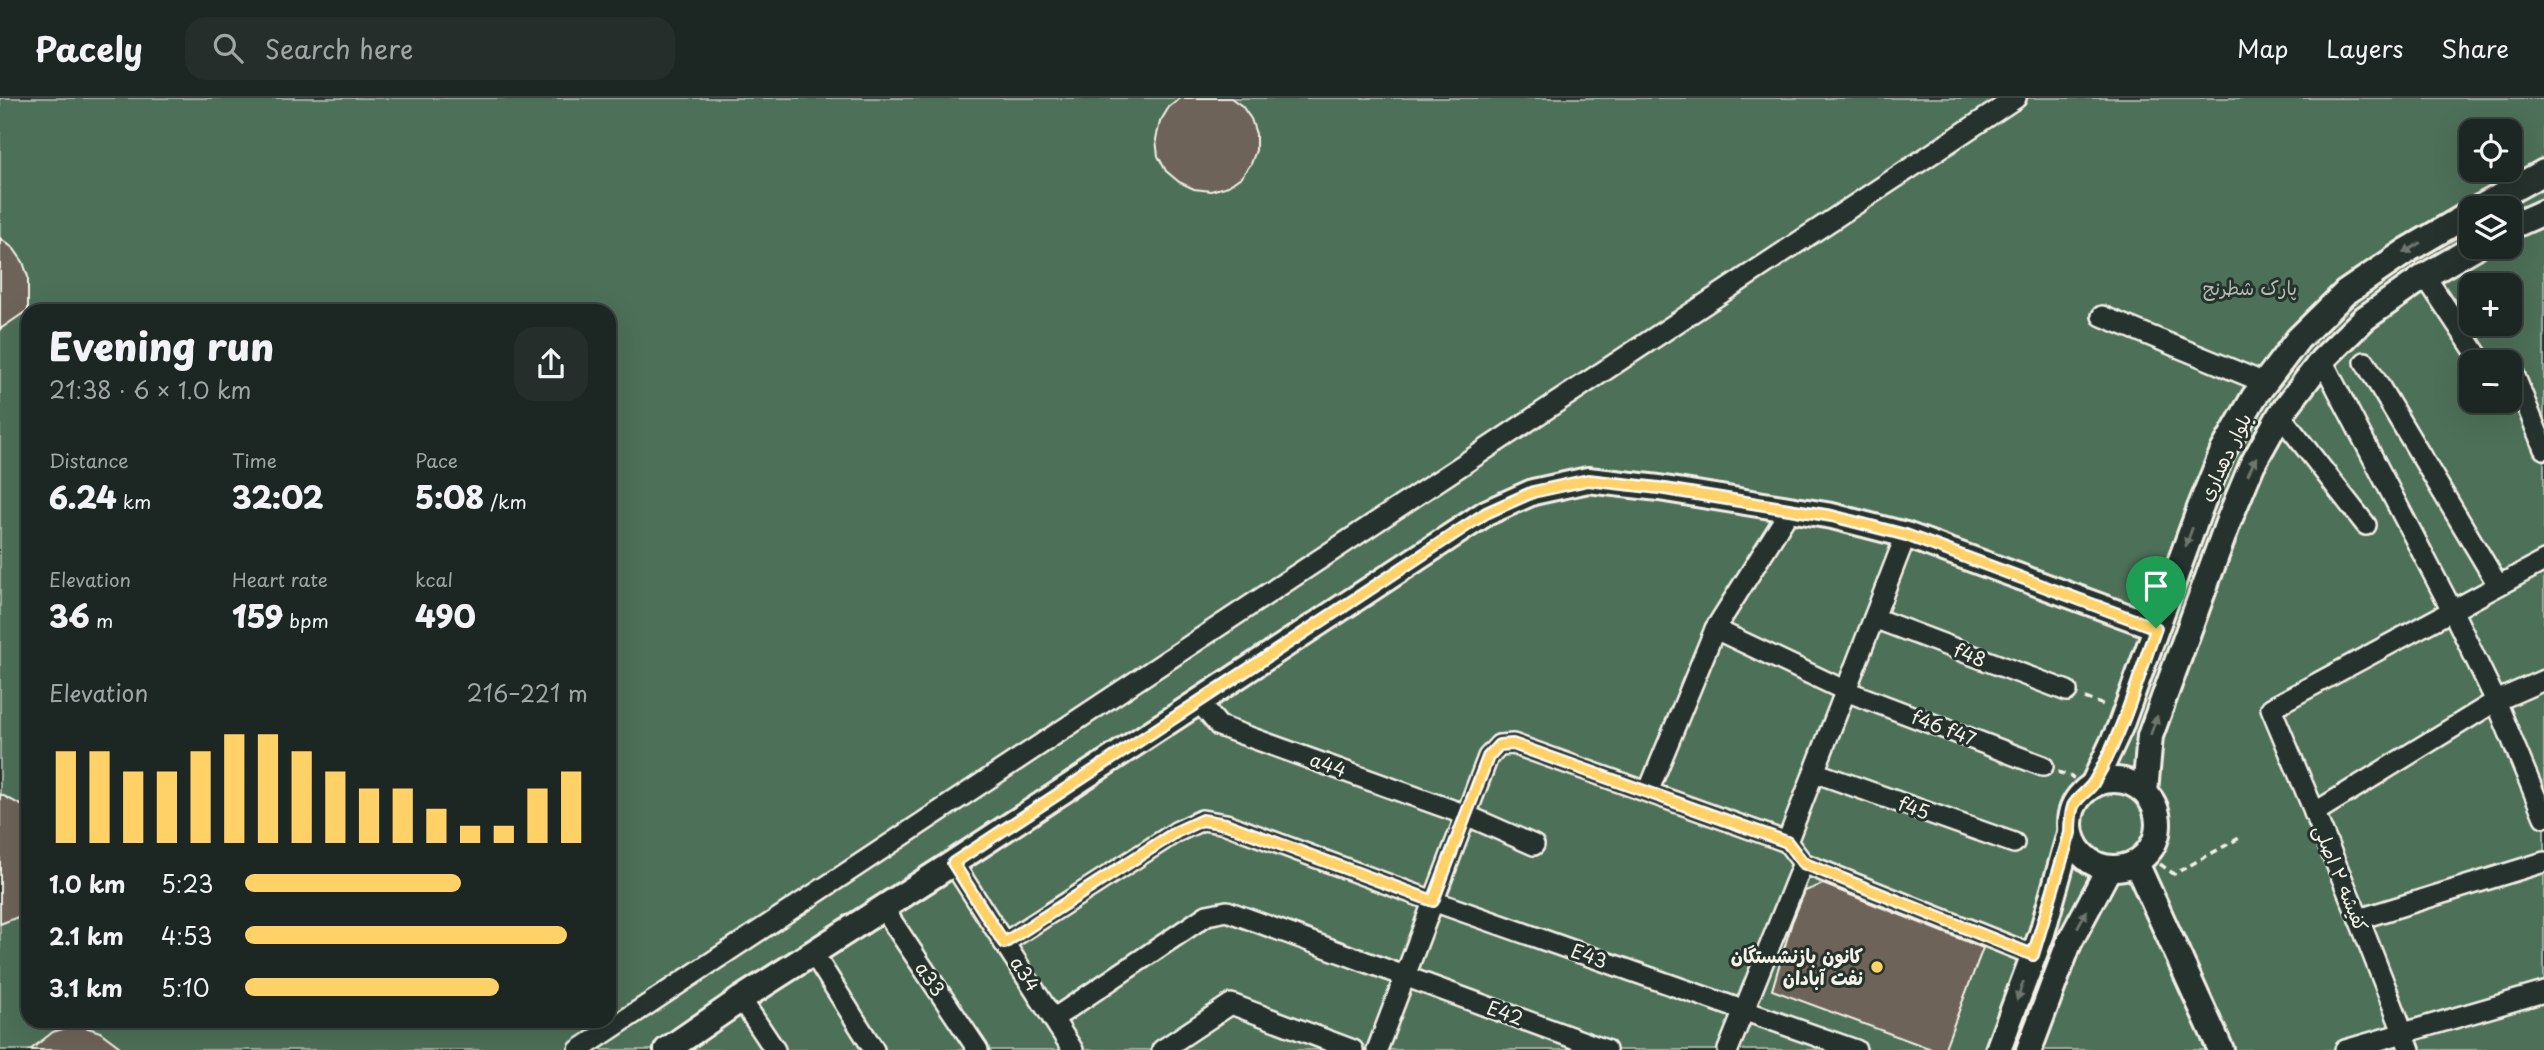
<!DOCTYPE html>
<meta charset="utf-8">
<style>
body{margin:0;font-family:"Playpen Sans","Playpen Sans Arabic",sans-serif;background:#252e2a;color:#f1f3f6;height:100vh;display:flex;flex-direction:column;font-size:26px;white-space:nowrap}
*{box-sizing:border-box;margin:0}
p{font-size:23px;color:#a0a5a5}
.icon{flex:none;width:38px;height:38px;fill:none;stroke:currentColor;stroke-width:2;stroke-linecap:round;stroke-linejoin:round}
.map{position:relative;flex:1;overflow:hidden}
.sheet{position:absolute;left:21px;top:206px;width:595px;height:724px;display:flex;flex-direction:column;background:#1c2622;border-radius:21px;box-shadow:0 7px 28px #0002,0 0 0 2px #3a4340}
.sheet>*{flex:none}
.buttons{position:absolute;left:2459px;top:21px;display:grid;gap:14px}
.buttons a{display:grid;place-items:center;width:63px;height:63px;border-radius:14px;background:#1c2622;box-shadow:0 7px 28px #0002,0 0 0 2px #3a4340;font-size:35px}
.pin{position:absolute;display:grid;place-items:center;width:60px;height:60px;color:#fff;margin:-72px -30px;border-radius:50% 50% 50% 0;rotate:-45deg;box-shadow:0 0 7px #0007}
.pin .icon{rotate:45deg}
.round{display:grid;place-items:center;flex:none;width:74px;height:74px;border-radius:21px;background:#252e2a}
.headline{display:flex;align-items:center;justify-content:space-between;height:119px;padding:0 28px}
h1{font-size:38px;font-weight:800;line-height:52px}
.figures{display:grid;grid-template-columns:repeat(3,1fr);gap:10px;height:119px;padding:7px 28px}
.figures div{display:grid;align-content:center}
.figures b{font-size:30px;font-weight:800}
.figures small{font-size:19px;font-weight:400}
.figures p{font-size:19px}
.chart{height:196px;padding:14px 28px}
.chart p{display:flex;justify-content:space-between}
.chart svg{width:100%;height:126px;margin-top:7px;stroke:#ffd166;stroke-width:6}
ul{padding:0 28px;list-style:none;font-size:23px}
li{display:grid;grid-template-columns:112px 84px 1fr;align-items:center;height:52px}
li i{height:18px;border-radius:9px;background:#ffd166}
header{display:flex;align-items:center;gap:42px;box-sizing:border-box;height:98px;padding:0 35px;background:#1c2622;border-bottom:2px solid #3a4340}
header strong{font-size:33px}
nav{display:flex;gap:38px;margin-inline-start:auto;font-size:24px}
.search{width:490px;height:63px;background:#252e2a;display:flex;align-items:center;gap:18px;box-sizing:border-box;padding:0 24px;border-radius:21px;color:#a0a5a5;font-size:26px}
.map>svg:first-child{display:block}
</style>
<header>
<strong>Pacely</strong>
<div class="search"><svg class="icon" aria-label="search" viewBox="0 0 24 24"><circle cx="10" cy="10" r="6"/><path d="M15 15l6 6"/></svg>Search here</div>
<nav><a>Map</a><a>Layers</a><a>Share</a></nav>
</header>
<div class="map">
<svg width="2544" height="952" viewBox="0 0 2544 952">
<rect width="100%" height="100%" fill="#26332d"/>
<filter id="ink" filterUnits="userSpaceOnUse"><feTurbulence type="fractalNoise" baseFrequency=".0143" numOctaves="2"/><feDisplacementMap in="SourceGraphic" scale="14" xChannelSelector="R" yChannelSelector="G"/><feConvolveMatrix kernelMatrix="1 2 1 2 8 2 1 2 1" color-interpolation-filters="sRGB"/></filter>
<g filter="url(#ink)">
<!-- green -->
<path fill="#4e6f59" stroke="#a1b0a0" stroke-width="2" fill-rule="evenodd" d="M0 0H2544V952H0ZM2471 33H2510V72H2471ZM2471 110H2510V149H2471ZM2471 187H2510V226H2471ZM28 214H609V924H28ZM2471 264H2510V303H2471Z"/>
<!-- building -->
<g fill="#6e6359" stroke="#f4f1e8" stroke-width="2">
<path d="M1181 0H1231L1242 8 1251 21 1256 36V52L1251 66 1241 79 1228 88 1211 93 1194 91 1179 84 1166 73 1158 58 1156 41 1160 24 1169 9Z"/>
<path d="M0 140 14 151 23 164 28 179V212L0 231Z"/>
<path d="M0 696 23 708 28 713V811L18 819 0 826Z"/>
<path d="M1823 786 1983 850 1944 952H1934L1772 892 1792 824 1805 793Z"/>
<path d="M69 929H85L100 934 124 952H30L53 934Z"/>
</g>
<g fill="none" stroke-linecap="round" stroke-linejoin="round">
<!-- minor casing -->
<g stroke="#f4f1e8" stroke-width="24">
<g id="minor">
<path d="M2425 178 2482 264"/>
<path d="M2102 218 2265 285"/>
<path d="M2322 262 2453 514 2496 603 2544 719"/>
<path d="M2365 264 2498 487"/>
<path d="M2510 266 2544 351"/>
<path d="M2280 317 2366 427"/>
<path d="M1874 520 2067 593"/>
<path d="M1715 531 1846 593 2043 668"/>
<path d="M1199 604 1219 628 1466 717 1534 747"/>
<path d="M1814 674 2014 745"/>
<path d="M1648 694 1715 531 1790 412"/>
<path d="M2314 715 2496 603 2544 582"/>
<path d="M1787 744 1906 437"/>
<path d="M953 765 1073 952"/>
<path d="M1803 765 2033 857"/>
<path d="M883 810 978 952"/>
<path d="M2359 821 2544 764"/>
<path d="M1004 845 1176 734 1202 722 1226 726 1433 803 1856 952"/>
<path d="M813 855 874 952"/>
<path d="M741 901 775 952"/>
<path d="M1053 921 1207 817 1227 813 1606 952"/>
<path d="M579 952 2016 0"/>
<path d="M1162 952 1231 906 1353 952"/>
<path d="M1377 952 1488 659 1499 647 1513 646 1787 744 1803 765"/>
<path d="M1728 952 1803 765"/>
<path d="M2345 952 2544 894"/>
<path d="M2410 952 2359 821 2271 610 2544 463"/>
</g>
</g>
<!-- major casing -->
<g stroke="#f4f1e8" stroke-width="30">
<g id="major">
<path d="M2479 110 2544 74"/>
<path d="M2510 129 2544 114"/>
<circle cx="2114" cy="726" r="44"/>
<path d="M2093 687 2120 629 2200 410 2223 353 2254 299 2298 241 2345 195 2408 152 2471 115"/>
<path d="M2145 694 2150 638 2229 422 2252 367 2280 317 2322 262 2365 220 2425 178 2475 149"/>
<path d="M2136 765 2221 952"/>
<path d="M667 952 741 901 953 765 1486 415 1533 394 1588 382 1659 390 1832 418 1906 437 2156 529"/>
<path d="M1998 952 2042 835 2070 735"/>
<path d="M2029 952 2069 845 2109 770"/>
</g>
</g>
<!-- path -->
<g stroke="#f4f1e8" stroke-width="3.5" stroke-dasharray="7 5" stroke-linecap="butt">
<path d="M2085 600 2107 608"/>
<path d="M2058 674 2074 680"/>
<path d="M2160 766 2174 776 2243 738"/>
</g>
<!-- minor -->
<use href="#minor" stroke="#26332d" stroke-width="19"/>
<!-- major -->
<use href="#major" stroke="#26332d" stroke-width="24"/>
</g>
<!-- one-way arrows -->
<defs><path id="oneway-solid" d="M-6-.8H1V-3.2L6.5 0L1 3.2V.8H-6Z" transform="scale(1.75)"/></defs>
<g fill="#6e766e">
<use href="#oneway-solid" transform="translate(2412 150) rotate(148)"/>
<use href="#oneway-solid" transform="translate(2252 368) rotate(-64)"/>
<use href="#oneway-solid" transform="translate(2189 439) rotate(110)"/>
<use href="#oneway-solid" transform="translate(2154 627) rotate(-70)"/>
<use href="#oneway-solid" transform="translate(2082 821) rotate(-62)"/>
<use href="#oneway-solid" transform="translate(2020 893) rotate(110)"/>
</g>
</g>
<g fill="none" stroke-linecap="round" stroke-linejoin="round" filter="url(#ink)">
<!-- route casing -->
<g stroke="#fff" stroke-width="14">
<path id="route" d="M1588 382 1659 390 1832 418 1906 437 2156 530C2138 581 2122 637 2094 684 2089 693 2078 698 2073 708 2070 717 2070 726 2070 735L2033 857 1803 765 1787 744 1513 646 1499 647 1488 659 1433 803 1226 726 1202 722 1176 734 1004 845 953 765 1486 415 1533 394Z"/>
</g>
<!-- route -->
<use href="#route" stroke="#ffd166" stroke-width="9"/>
</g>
<!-- markers -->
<circle fill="#ffd166" stroke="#26332d" stroke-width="2.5" cx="1877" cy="869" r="7"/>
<g text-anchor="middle" stroke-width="6" stroke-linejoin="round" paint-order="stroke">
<!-- park labels -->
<g font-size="19" fill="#b2bdaf" stroke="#26332d">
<text x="2250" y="197">پارک شطرنج</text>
</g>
<!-- street labels -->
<g font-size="19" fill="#f4f1e8" stroke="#26332d">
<text transform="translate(2225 359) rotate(-64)" y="7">بلوار دهداری</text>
<text transform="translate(1970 557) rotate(21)" y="7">f48</text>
<text transform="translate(1944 630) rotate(21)" y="7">f46 f47</text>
<text transform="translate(1328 667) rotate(20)" y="7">a44</text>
<text transform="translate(1914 710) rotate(20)" y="7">f45</text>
<text transform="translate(2341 780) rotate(68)" y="7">کفیشه ۲ اصلی</text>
<text transform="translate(1589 858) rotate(20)" y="7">E43</text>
<text transform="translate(1025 876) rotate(57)" y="7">a34</text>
<text transform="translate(930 881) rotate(56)" y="7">a33</text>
<text transform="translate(1505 915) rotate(20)" y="7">E42</text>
</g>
<!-- poi labels -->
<g font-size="19" font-weight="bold" fill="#f4f1e8" stroke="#26332d" text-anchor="end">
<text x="1863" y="865">کانون بازنشستگان<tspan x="1863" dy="22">نفت آبادان</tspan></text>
</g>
</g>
</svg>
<div class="buttons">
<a><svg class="icon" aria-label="locate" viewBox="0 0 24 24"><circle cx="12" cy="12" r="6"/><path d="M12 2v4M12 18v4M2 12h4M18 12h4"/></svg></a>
<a><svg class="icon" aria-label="layers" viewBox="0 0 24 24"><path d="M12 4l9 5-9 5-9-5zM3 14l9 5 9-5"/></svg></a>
<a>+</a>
<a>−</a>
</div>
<div class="pin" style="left:2156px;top:530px;background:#1e9e55"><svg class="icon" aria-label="arrive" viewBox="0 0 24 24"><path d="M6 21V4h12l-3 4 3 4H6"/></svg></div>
<section class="sheet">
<div class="headline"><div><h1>Evening run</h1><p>21:38 · 6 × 1.0 km</p></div><a class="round"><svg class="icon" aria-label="share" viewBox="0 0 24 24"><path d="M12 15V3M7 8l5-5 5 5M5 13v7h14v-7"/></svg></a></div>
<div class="figures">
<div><p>Distance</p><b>6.24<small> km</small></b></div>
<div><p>Time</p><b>32:02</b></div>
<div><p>Pace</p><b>5:08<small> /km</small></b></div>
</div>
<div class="figures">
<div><p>Elevation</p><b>36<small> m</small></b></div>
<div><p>Heart rate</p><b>159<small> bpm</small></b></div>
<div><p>kcal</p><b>490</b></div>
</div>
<div class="chart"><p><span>Elevation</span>216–221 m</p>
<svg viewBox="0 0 160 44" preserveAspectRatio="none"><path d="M5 44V12M15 44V12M25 44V19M35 44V19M45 44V12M55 44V6M65 44V6M75 44V12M85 44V19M95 44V25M105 44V25M115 44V32M125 44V38M135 44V38M145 44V25M155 44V19"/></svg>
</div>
<ul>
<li><b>1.0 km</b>5:23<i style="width:63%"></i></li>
<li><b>2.1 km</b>4:53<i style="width:94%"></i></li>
<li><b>3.1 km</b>5:10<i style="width:74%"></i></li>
</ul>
</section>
</div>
